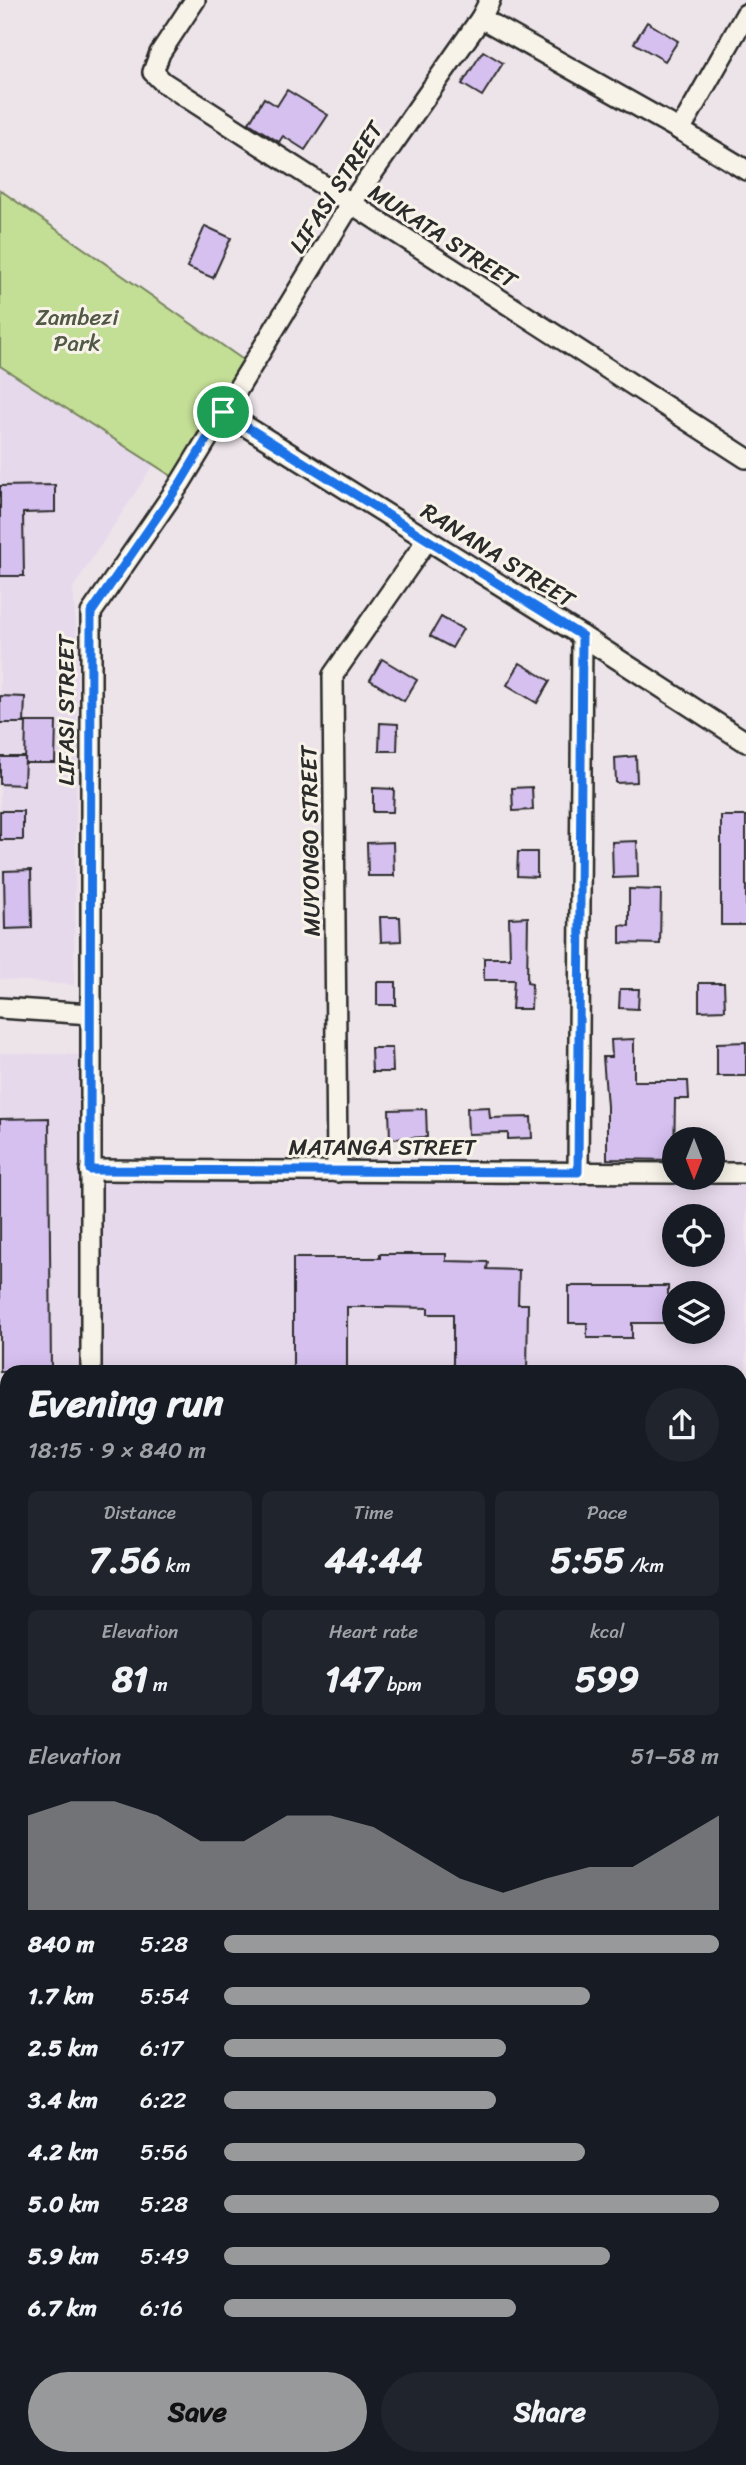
<!DOCTYPE html>
<meta charset="utf-8">
<style>
body{margin:0;font-family:Sriracha,sans-serif;background:#20242c;color:#f1f3f6;height:100vh;display:flex;flex-direction:column;font-size:26px;white-space:nowrap}
*{box-sizing:border-box;margin:0}
p{font-size:23px;color:#9ea1a6}
.icon{flex:none;width:38px;height:38px;fill:none;stroke:currentColor;stroke-width:2;stroke-linecap:round;stroke-linejoin:round}
.map{position:relative;flex:1;overflow:hidden}
.drawer{position:absolute;left:0px;top:1365px;width:747px;height:1101px;display:flex;flex-direction:column;background:#171b24;border-radius:21px 21px 0 0;box-shadow:0 4px 18px #0003}
.drawer>*{flex:none}
.needle{width:46px;rotate:180deg}
.tools{position:absolute;left:662px;top:1127px;display:grid;gap:14px}
.tools a{display:grid;place-items:center;width:63px;height:63px;border-radius:50%;background:#171b24;box-shadow:0 4px 18px #0003;font-size:35px}
.pin{position:absolute;display:grid;place-items:center;width:60px;height:60px;color:#fff;margin:-30px;border:4px solid #fff;border-radius:50%;box-shadow:0 2px 7px #0007}
.round{display:grid;place-items:center;flex:none;width:74px;height:74px;border-radius:37px;background:#20242c}
.overview{display:flex;align-items:center;justify-content:space-between;height:119px;padding:0 28px}
h1{font-size:38px;font-weight:800;line-height:52px}
.stats{display:grid;grid-template-columns:repeat(3,1fr);gap:10px;height:119px;padding:7px 28px}
.stats div{display:grid;align-content:center;border-radius:10px;background:#20242c;text-align:center}
.stats b{font-size:35px;font-weight:800}
.stats small{font-size:19px;font-weight:400}
.stats p{font-size:19px}
.chart{height:196px;padding:14px 28px}
.chart p{display:flex;justify-content:space-between}
.chart svg{width:100%;height:126px;margin-top:7px;fill:#98999b;opacity:.7}
.button{display:flex;gap:14px;margin-top:auto;padding:14px 28px}
.button a{flex:1;height:80px;border-radius:42px;background:#98999b;color:#111;font-size:28px;font-weight:800;line-height:80px;text-align:center}
.button a+a{background:#20242c;color:#f1f3f6}
ul{padding:0 28px;list-style:none;font-size:23px}
li{display:grid;grid-template-columns:112px 84px 1fr;align-items:center;height:52px}
li i{height:18px;border-radius:9px;background:#98999b}
.map>svg:first-child{display:block}
</style>
<div class="map">
<svg width="746" height="2465" viewBox="0 0 746 2465">
<rect width="100%" height="100%" fill="#ede4ea"/>
<filter id="ink" filterUnits="userSpaceOnUse"><feTurbulence type="fractalNoise" baseFrequency=".0143" numOctaves="2"/><feDisplacementMap in="SourceGraphic" scale="14" xChannelSelector="R" yChannelSelector="G"/><feConvolveMatrix kernelMatrix="1 2 1 2 8 2 1 2 1" color-interpolation-filters="sRGB"/></filter>
<g filter="url(#ink)">
<!-- built -->
<g fill="#e6d9ec" fill-rule="evenodd">
<path d="M0 366 154 464 73 588 78 651 74 985 0 979Z"/>
<path d="M0 1053 90 1055V1170L674 1178H712L746 1173V2465H414V2459H740V1372H7V2401H0ZM674 1216H712V1255H674ZM674 1293H712V1332H674Z"/>
<path d="M0 2411H7V2459H388V2465H0Z"/>
</g>
<!-- green -->
<path fill="#c3de95" stroke="#778460" stroke-width="2" d="M0 190 252 366 181 482 0 366Z"/>
<!-- building -->
<g fill="#d6c0f0" stroke="#2b2b2b" stroke-width="2">
<path d="M647 22 678 41 665 61 634 43Z"/>
<path d="M483 51 503 63 482 96 462 84Z"/>
<path d="M287 90 328 115 305 150 283 136 279 142 249 123 264 98 277 106Z"/>
<path d="M205 226 231 238 213 278 187 267Z"/>
<path d="M55 485V512L23 513 24 576H0V486Z"/>
<path d="M441 617 463 629 452 648 430 636Z"/>
<path d="M382 659 417 680 404 701 370 680Z"/>
<path d="M520 663 550 681 537 703 507 685Z"/>
<path d="M0 696 25 697 24 723H0Z"/>
<path d="M26 722H56L55 763H25Z"/>
<path d="M380 723 398 724 397 751H379Z"/>
<path d="M636 756 637 782 616 783 615 758Z"/>
<path d="M0 757H25L24 785 0 784Z"/>
<path d="M532 787 533 810 513 811 512 788Z"/>
<path d="M373 788 394 789 393 812H373Z"/>
<rect x="0" y="811" width="23" height="29"/>
<rect x="721" y="816" width="25" height="109"/>
<path d="M637 841 638 877 613 878 612 842Z"/>
<path d="M393 842 394 876H368L367 843Z"/>
<path d="M518 852H537V877L517 876Z"/>
<path d="M31 870 32 928 5 929 4 871Z"/>
<path d="M629 889 661 890 660 944 620 943V925L629 926Z"/>
<path d="M380 917H400L401 941 381 942Z"/>
<path d="M528 917 527 983 532 984 531 1009H512L514 980H484V958H510L509 918Z"/>
<rect x="377" y="982" width="19" height="23"/>
<path d="M699 983H724L725 1010 699 1011Z"/>
<path d="M620 989H639L638 1009 619 1008Z"/>
<path d="M634 1039V1081H688L689 1099H675L674 1160 607 1159V1106L603 1057H612L611 1040Z"/>
<path d="M746 1042V1076H717V1043Z"/>
<path d="M371 1048H392L393 1072H372Z"/>
<path d="M489 1107 490 1118 531 1117 532 1138 508 1139V1133L468 1134 467 1108Z"/>
<path d="M426 1109 427 1137 390 1139 389 1110Z"/>
<path d="M49 1118 51 1372H0V1119Z"/>
<path d="M380 1254H446V1261L488 1262 487 1269 519 1270 518 1304H528L527 1372H453V1314H428V1308L380 1307H347V1372H293V1258H380Z"/>
<path d="M569 1286H668V1323H632V1338H587V1323H569Z"/>
</g>
<g fill="none" stroke-linecap="round" stroke-linejoin="round">
<!-- minor casing -->
<g stroke="#2b2b2b" stroke-width="24">
<g id="minor">
<path d="M195 0 160 53 153 72 163 82 746 458"/>
<path d="M481 18 680 130 746 170"/>
<path d="M680 130 746 14"/>
<path d="M223 412 582 636 746 742"/>
<path d="M0 1008 91 1014"/>
<path d="M90 1170 674 1173"/>
<path d="M337 1172 333 675 427 540"/>
<path d="M578 1173 582 636"/>
<path d="M712 1173H746"/>
<path d="M91 1372V613L181 482 350 205 481 18 490 0"/>
<path d="M414 2459V2465"/>
</g>
</g>
<!-- tertiary casing -->
<g stroke="#2b2b2b" stroke-width="30">
<g id="tertiary">
<path d="M0 1924H7"/>
<path d="M740 1927H746"/>
</g>
</g>
<!-- minor -->
<use href="#minor" stroke="#f7f3e8" stroke-width="19"/>
<!-- tertiary -->
<use href="#tertiary" stroke="#f7f3e8" stroke-width="24"/>
</g>
</g>
<g fill="none" stroke-linecap="round" stroke-linejoin="round" filter="url(#ink)">
<!-- route casing -->
<g stroke="#fff" stroke-width="14">
<path id="route" d="M223 412 582 636 578 1172 90 1170 91 613 181 482Z"/>
</g>
<!-- route -->
<use href="#route" stroke="#1a73e8" stroke-width="9"/>
</g>
<g text-anchor="middle" stroke-width="6" stroke-linejoin="round" paint-order="stroke">
<!-- street labels -->
<g font-size="23" fill="#2b2b2b" stroke="#f7f3e8">
<text transform="translate(336 187) rotate(-57)" y="8">LIFASI STREET</text>
<text transform="translate(443 236) rotate(33)" y="8">MUKATA STREET</text>
<text transform="translate(498 555) rotate(32)" y="8">RANANA STREET</text>
<text transform="translate(66 710) rotate(-90)" y="8">LIFASI STREET</text>
<text transform="translate(310 841) rotate(-91)" y="8">MUYONGO STREET</text>
<text x="382" y="1155">MATANGA STREET</text>
</g>
<!-- park labels -->
<g font-size="23" fill="#515846" stroke="#f7f3e8">
<text x="77" y="325">Zambezi<tspan x="77" dy="26">Park</tspan></text>
</g>
</g>
</svg>
<div class="tools">
<a><svg class="needle" viewBox="-14 -14 28 28"><path d="M0-13l5 13h-10z" fill="#e53935"/><path d="M0 13l5-13h-10z" fill="#9ea1a6"/></svg></a>
<a><svg class="icon" aria-label="locate" viewBox="0 0 24 24"><circle cx="12" cy="12" r="6"/><path d="M12 2v4M12 18v4M2 12h4M18 12h4"/></svg></a>
<a><svg class="icon" aria-label="layers" viewBox="0 0 24 24"><path d="M12 4l9 5-9 5-9-5zM3 14l9 5 9-5"/></svg></a>
</div>
<div class="pin" style="left:223px;top:412px;background:#1e9e55"><svg class="icon" aria-label="arrive" viewBox="0 0 24 24"><path d="M6 21V4h12l-3 4 3 4H6"/></svg></div>
<section class="drawer">
<div class="overview"><div><h1>Evening run</h1><p>18:15 · 9 × 840 m</p></div><a class="round"><svg class="icon" aria-label="share" viewBox="0 0 24 24"><path d="M12 15V3M7 8l5-5 5 5M5 13v7h14v-7"/></svg></a></div>
<div class="stats">
<div><p>Distance</p><b>7.56<small> km</small></b></div>
<div><p>Time</p><b>44:44</b></div>
<div><p>Pace</p><b>5:55<small> /km</small></b></div>
</div>
<div class="stats">
<div><p>Elevation</p><b>81<small> m</small></b></div>
<div><p>Heart rate</p><b>147<small> bpm</small></b></div>
<div><p>kcal</p><b>599</b></div>
</div>
<div class="chart"><p><span>Elevation</span>51–58 m</p>
<svg viewBox="0 0 160 44" preserveAspectRatio="none"><path d="M0 44V11L10 6L20 6L30 11L40 20L50 20L60 11L70 11L80 15L90 24L100 33L110 38L120 33L130 29L140 29L150 20L160 11V44z"/></svg>
</div>
<ul>
<li><b>840 m</b>5:28<i style="width:100%"></i></li>
<li><b>1.7 km</b>5:54<i style="width:74%"></i></li>
<li><b>2.5 km</b>6:17<i style="width:57%"></i></li>
<li><b>3.4 km</b>6:22<i style="width:55%"></i></li>
<li><b>4.2 km</b>5:56<i style="width:73%"></i></li>
<li><b>5.0 km</b>5:28<i style="width:100%"></i></li>
<li><b>5.9 km</b>5:49<i style="width:78%"></i></li>
<li><b>6.7 km</b>6:16<i style="width:59%"></i></li>
</ul>
<div class="button"><a>Save</a><a>Share</a></div>
</section>
</div>
